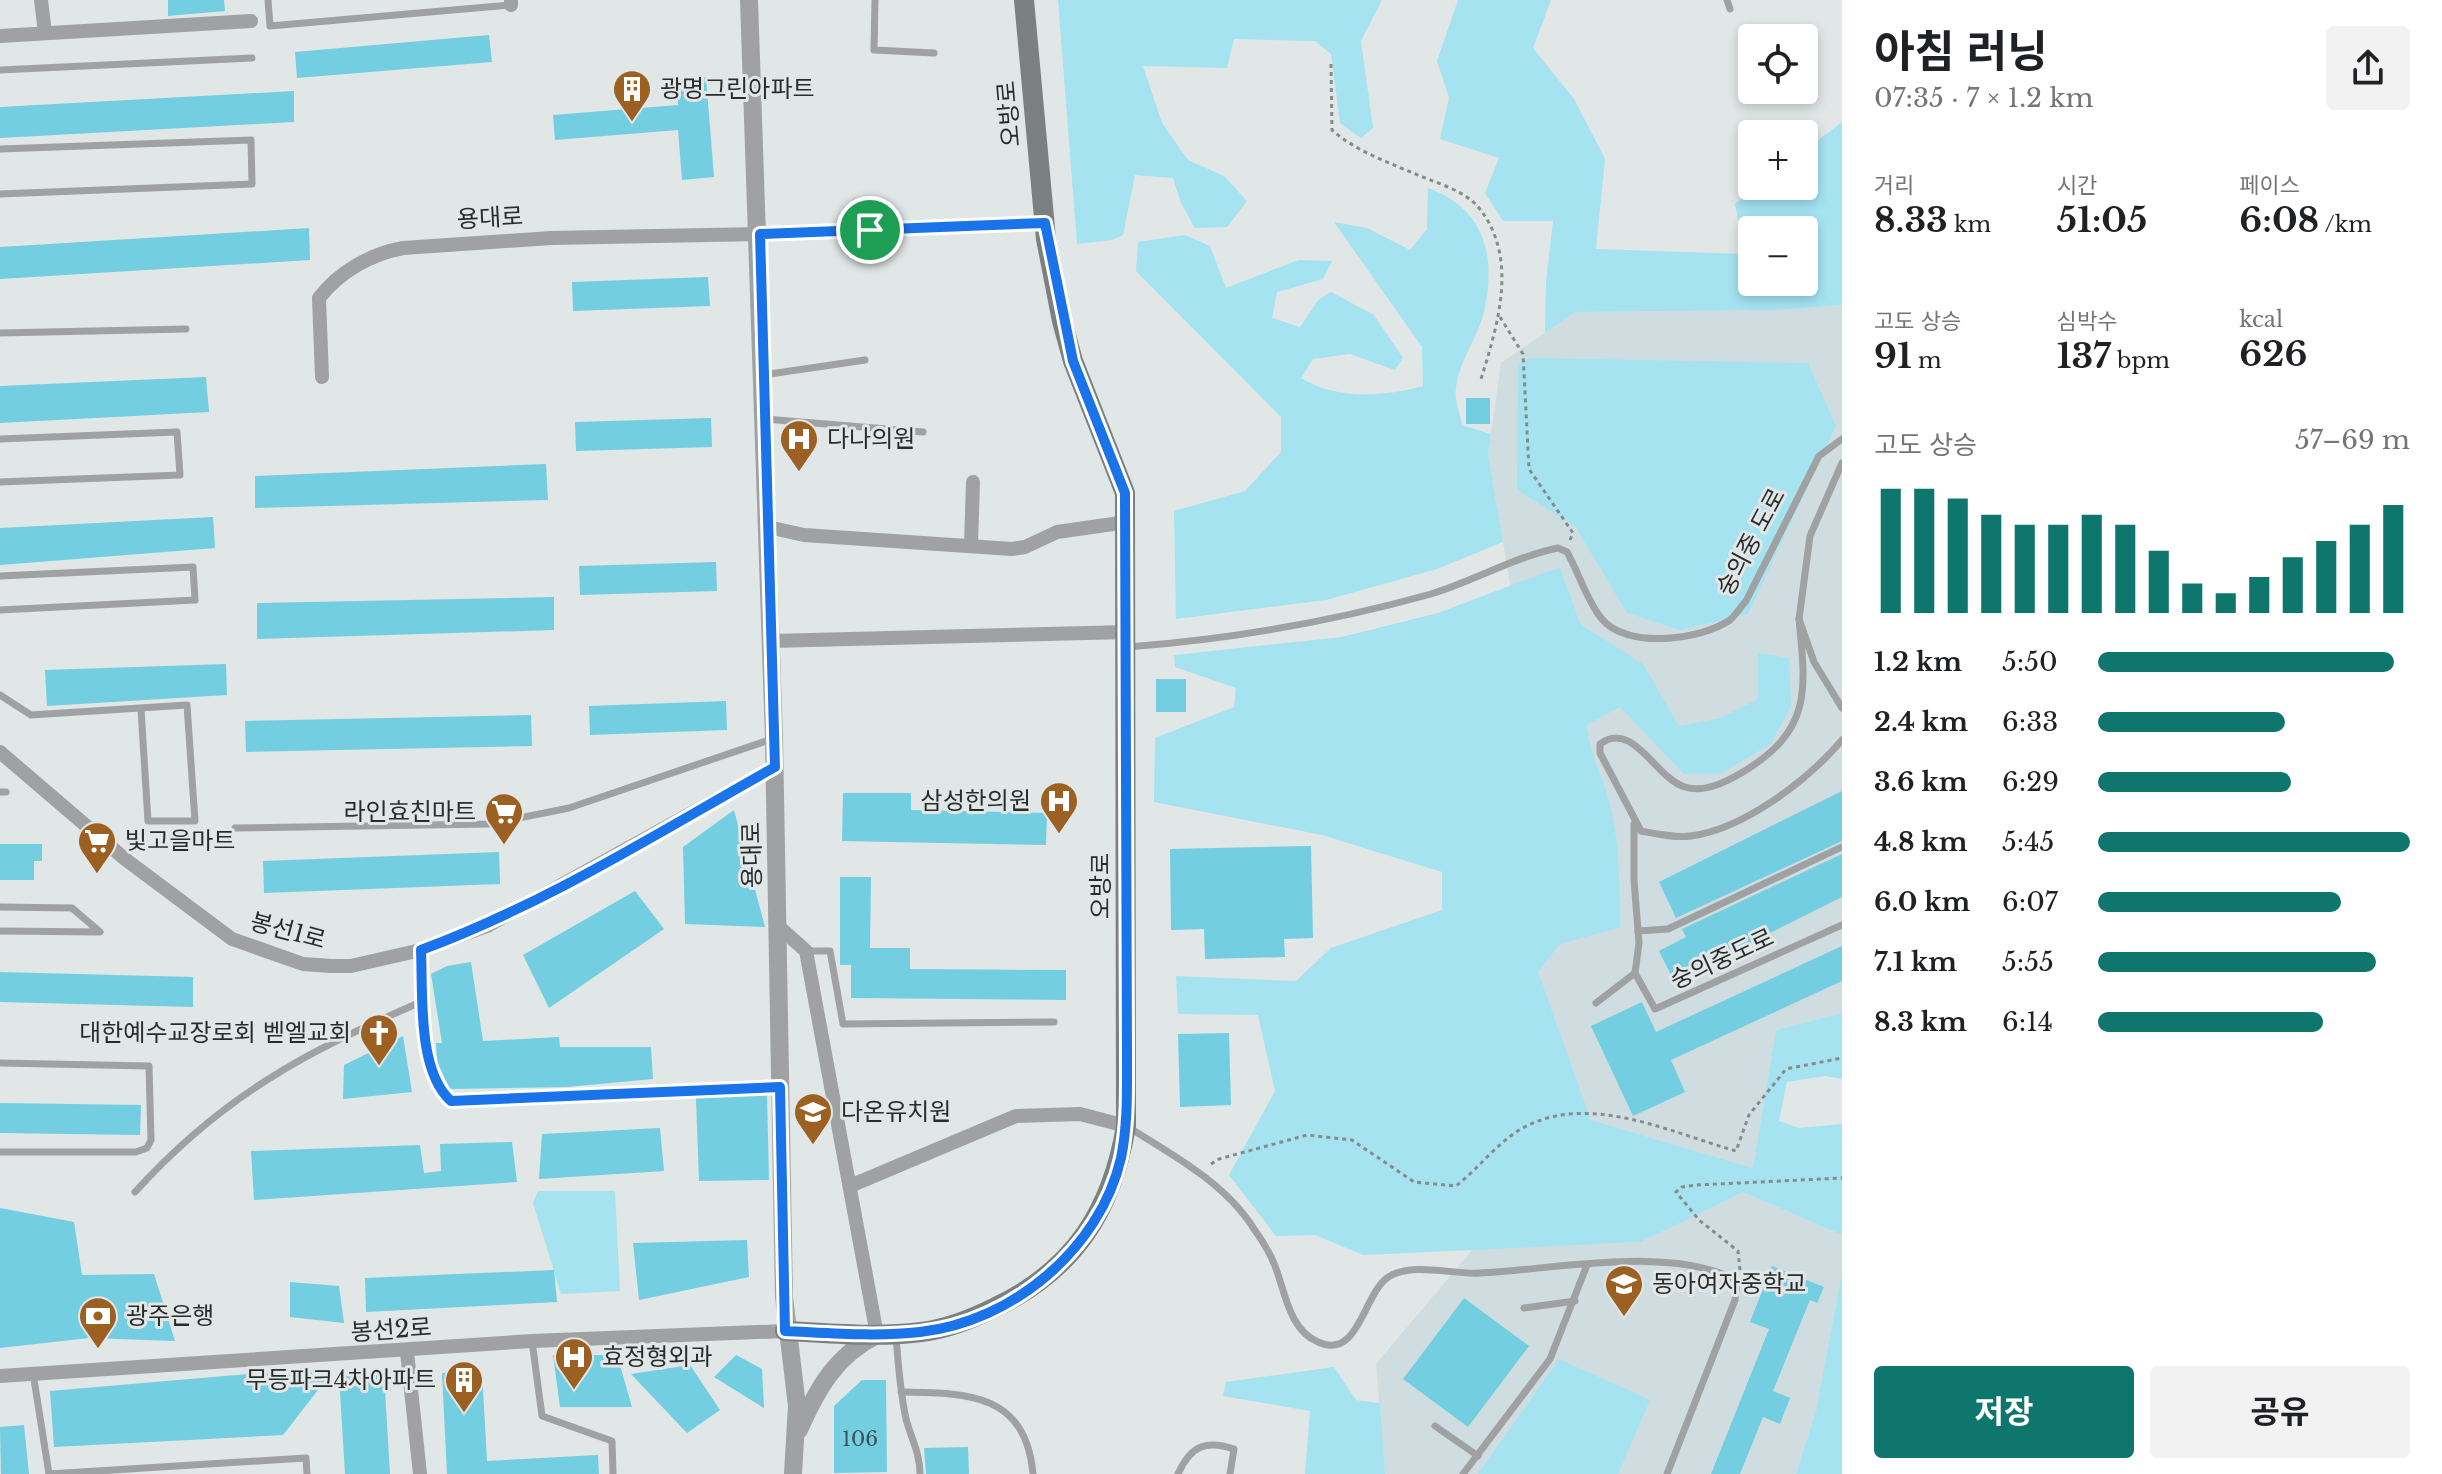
<!DOCTYPE html>
<html lang="ko">
<meta charset="utf-8">
<style>
body{margin:0;font-family:"Libre Baskerville","Noto Sans KR",serif;background:#f2f2f2;color:#202124;height:100vh;display:flex;flex-direction:column;font-size:30px;white-space:nowrap}
*{box-sizing:border-box;margin:0}
p{font-size:26px;color:#757577}
.icon{flex:none;width:44px;height:44px;fill:none;stroke:currentColor;stroke-width:2;stroke-linecap:round;stroke-linejoin:round}
.map{position:relative;flex:1;overflow:hidden}
.details{display:flex;flex-direction:column;background:#fff;width:600px}
.details>*{flex:none}
.buttons{position:absolute;left:1738px;top:24px;display:grid;gap:16px}
.buttons a{display:grid;place-items:center;width:80px;height:80px;border-radius:8px;background:#fff;box-shadow:0 4px 12px #0003;font-size:40px}
.pin{position:absolute;display:grid;place-items:center;width:68px;height:68px;color:#fff;margin:-34px;border:4px solid #fff;border-radius:50%;box-shadow:0 2px 8px #0007}
.round{display:grid;place-items:center;flex:none;width:84px;height:84px;border-radius:8px;background:#f2f2f2}
.headline{display:flex;align-items:center;justify-content:space-between;height:136px;padding:0 32px}
h1{font-size:44px;font-weight:700;line-height:60px}
.metrics{display:grid;grid-template-columns:repeat(3,1fr);gap:12px;height:136px;padding:8px 32px}
.metrics div{display:grid;align-content:center}
.metrics b{font-size:34px;font-weight:700}
.metrics small{font-size:22px;font-weight:400}
.metrics p{font-size:22px}
.chart{height:224px;padding:16px 32px}
.chart p{display:flex;justify-content:space-between}
.chart svg{width:100%;height:144px;margin-top:8px;stroke:#0f766e;stroke-width:6}
.action{display:flex;gap:16px;margin-top:auto;padding:16px 32px}
.action a{flex:1;height:92px;border-radius:8px;background:#0f766e;color:#fff;font-size:32px;font-weight:700;line-height:92px;text-align:center}
.action a+a{background:#f2f2f2;color:#202124}
ul{padding:0 32px;list-style:none;font-size:26px}
li{display:grid;grid-template-columns:128px 96px 1fr;align-items:center;height:60px}
li i{height:20px;border-radius:10px;background:#0f766e}
main{display:flex;flex:1;min-height:0}
.map>svg:first-child{display:block}
</style>
<main>
<div class="map">
<svg width="1842" height="1474" viewBox="0 0 1842 1474">
<rect width="100%" height="100%" fill="#e1e6e7"/>
<!-- built -->
<g fill="#cfdde0">
<path d="M1842 305V1013L1776 1030 1753 1168 1591 1120 1537 972 1510 584 1488 454 1501 363 1575 312 1778 310Z"/>
<path d="M1743 1192 1842 1235V1272L1816 1411 1796 1474H1385L1376 1364 1474 1248 1641 1242Z"/>
</g>
<!-- green -->
<g fill="#a5e3f1" fill-rule="evenodd">
<path d="M1058 0H1382L1361 41 1373 128 1361 138 1340 123 1331 54 1315 41 1234 39 1227 68 1143 66 1162 123 1188 160 1224 176 1247 201 1227 227 1195 228 1181 203 1173 178 1135 175 1123 235 1112 240 1077 244Z"/>
<path d="M1458 0H1551L1533 48 1574 99 1605 159 1596 249 1745 254 1735 204 1759 186H1804V151L1842 122V305L1778 310 1575 312 1545 333 1546 282 1553 221H1503L1485 193 1499 158 1440 139 1449 98 1437 61ZM1752 230H1804V282H1752Z"/>
<path d="M1428 188C1483 208 1496 253 1485 307 1480 335 1459 360 1456 388 1454 399 1460 414 1462 425L1491 434 1488 454 1503 542 1437 569 1326 600 1176 619 1174 511 1245 491 1281 452V417L1136 271 1138 242 1185 235 1210 246 1226 288 1299 260 1332 261 1323 279 1277 292 1272 318 1300 327 1318 300 1331 292 1374 315 1403 358 1395 370 1350 354 1313 359 1301 378C1337 400 1382 397 1423 386L1422 347 1334 222 1367 228 1410 250 1427 229Z"/>
<path d="M1530 358 1808 363 1836 426 1748 614 1680 630 1627 613 1575 526 1517 490 1518 365Z"/>
<path d="M1560 567 1580 624 1643 664 1679 726 1721 718 1758 699V653L1789 658 1791 706 1771 744 1720 774H1684L1620 707 1586 725C1590 751 1600 772 1608 797 1620 838 1619 884 1621 927L1560 944 1538 972 1591 1120 1753 1168 1776 1030 1842 1013V1079L1825 1076 1787 1082 1779 1121 1799 1128 1842 1124V1235L1743 1192 1641 1242 1363 1255 1315 1235 1276 1236 1229 1175 1275 1091 1258 1015 1178 1014 1176 976 1296 981 1331 948 1442 910V872L1322 835 1154 802 1155 738 1234 707 1236 688 1175 667 1174 655 1342 637 1438 613Z"/>
<path d="M538 1191H615L620 1291 561 1294 533 1203Z"/>
<path d="M1842 1272V1474H1796L1816 1411Z"/>
<path d="M1559 1359 1650 1400 1618 1474H1478Z"/>
<path d="M1334 1367 1356 1400 1380 1403 1385 1474H1305L1310 1411 1223 1396 1226 1382Z"/>
</g>
<!-- building -->
<g fill="#72cee0">
<path d="M168 0H224L225 11 168 16Z"/>
<path d="M489 35 492 62 297 78 295 52Z"/>
<path d="M706 77 714 177 682 180 678 130 555 140 553 115 678 105 676 79Z"/>
<path d="M294 91V122L0 138V107Z"/>
<path d="M309 228 310 260 0 279V247Z"/>
<path d="M708 277 710 306 573 311 572 282Z"/>
<path d="M206 377 209 412 0 423V386Z"/>
<rect x="1466" y="398" width="24" height="26"/>
<path d="M711 418 712 447 576 451 575 422Z"/>
<path d="M546 464 548 500 255 508V476Z"/>
<path d="M213 517 215 548 0 565V528Z"/>
<path d="M716 562 717 591 580 595 579 566Z"/>
<path d="M554 597V630L257 639V603Z"/>
<path d="M226 664 227 695 47 706 45 670Z"/>
<rect x="1156" y="679" width="30" height="33"/>
<path d="M726 701 727 730 590 735 589 706Z"/>
<path d="M531 715 532 746 246 752 245 721Z"/>
<path d="M1842 791V841L1676 918 1659 882Z"/>
<path d="M843 793H911V810L1047 813 1046 845 842 841Z"/>
<path d="M734 810 765 927 685 924 683 847Z"/>
<path d="M0 844H42V861H34V880H0Z"/>
<path d="M1311 846 1313 938 1284 939 1285 957 1205 959 1204 929 1171 930 1170 849Z"/>
<path d="M499 852 500 884 264 893 263 861Z"/>
<path d="M1842 854V897L1674 981 1659 951 1686 937 1682 929Z"/>
<path d="M840 877H871L870 948H910V969L1066 970V1000L851 998V965H840Z"/>
<path d="M635 891 664 929 549 1008 523 955Z"/>
<path d="M1842 946V981L1671 1060 1685 1092 1633 1116 1591 1026 1642 1002 1656 1032Z"/>
<path d="M471 962 483 1041 559 1037 560 1047H651L653 1079 567 1087 450 1089 437 1062 436 1043H442L431 974 447 966Z"/>
<path d="M0 972 193 977V1007L0 1002Z"/>
<path d="M1229 1033 1231 1105 1180 1107 1178 1034Z"/>
<path d="M403 1036 412 1092 343 1099 344 1065Z"/>
<path d="M764 1095H767L769 1180 699 1181 696 1098Z"/>
<path d="M0 1103 141 1105 140 1135 0 1133Z"/>
<path d="M660 1128 664 1171 539 1179 542 1134Z"/>
<path d="M512 1142 517 1182 254 1200 251 1151 420 1145 424 1173 441 1171 440 1144Z"/>
<path d="M0 1208 74 1222 82 1275 154 1274 175 1341 89 1338 0 1348Z"/>
<path d="M747 1240 749 1277 639 1300 633 1243Z"/>
<path d="M1772 1266 1824 1287 1817 1303 1810 1300 1773 1391 1790 1398 1780 1424 1763 1417 1740 1474H1711L1769 1329 1750 1322Z"/>
<path d="M554 1270 557 1302 366 1312 365 1278Z"/>
<path d="M290 1282 339 1286 344 1323 290 1317Z"/>
<path d="M1464 1298 1529 1346 1468 1427 1403 1379Z"/>
<path d="M553 1355H617L632 1407H560Z"/>
<path d="M736 1355 762 1369 764 1408 714 1377Z"/>
<path d="M690 1365 720 1410 687 1433 631 1374Z"/>
<path d="M482 1371 487 1461 598 1455 599 1474H447L442 1373Z"/>
<path d="M332 1372 283 1435 54 1447 50 1391 248 1374Z"/>
<path d="M384 1373 390 1474H345L339 1376Z"/>
<path d="M862 1380H886L887 1472 834 1473V1406Z"/>
<path d="M24 1425 29 1474H1L0 1427Z"/>
<path d="M968 1447 969 1474H926L924 1448Z"/>
</g>
<g fill="none" stroke-linecap="round" stroke-linejoin="round">
<!-- path -->
<g stroke="#888b8c" stroke-width="3" stroke-dasharray="4 4" stroke-linecap="butt">
<path d="M1331 64 1332 130C1356 151 1385 161 1413 173 1433 182 1465 190 1479 208 1519 258 1498 324 1481 379"/>
<path d="M1500 317 1523 354 1529 469 1573 533 1570 540"/>
<path d="M1211 1164 1219 1159 1307 1135 1352 1140 1414 1182 1456 1186C1478 1169 1497 1143 1521 1129 1587 1091 1669 1132 1736 1151L1749 1115 1786 1069 1842 1058"/>
<path d="M1740 1270 1738 1251 1699 1220 1676 1192 1682 1187 1697 1185 1842 1178"/>
</g>
<!-- service -->
<g stroke="#9fa1a2" stroke-width="7">
<path d="M268 0 270 26 511 5"/>
<path d="M875 0 874 50 934 53"/>
<path d="M1727 0 1730 9"/>
<path d="M0 70 252 58"/>
<path d="M0 149 251 140 252 184 0 194"/>
<path d="M760 234 1042 223"/>
<path d="M0 333 186 329"/>
<path d="M763 375 865 360"/>
<path d="M765 419 923 432"/>
<path d="M0 439 177 432 180 475 0 482"/>
<path d="M0 576 193 567 195 600 0 610"/>
<path d="M1799 619 1810 536 1842 463"/>
<path d="M1128 647C1231 639 1331 622 1431 594 1474 581 1514 557 1558 548L1567 552C1579 573 1586 599 1601 618 1626 650 1701 640 1730 620 1736 615 1741 606 1746 601L1819 456 1842 439"/>
<path d="M0 695 31 715 187 705 195 821H148L141 709"/>
<path d="M1842 708 1814 662 1799 619C1806 691 1812 730 1743 772 1726 782 1705 793 1685 787 1656 779 1633 719 1600 744V753L1641 831C1657 834 1675 838 1691 836 1744 829 1808 780 1842 740"/>
<path d="M0 792H6"/>
<path d="M1634 824V880L1639 943 1635 973 1655 1009 1842 925"/>
<path d="M235 828 489 824 569 808 772 739"/>
<path d="M0 907 72 908 100 932 0 931"/>
<path d="M1638 931 1668 929 1842 847"/>
<path d="M421 950C423 993 417 1071 451 1101L778 1088"/>
<path d="M806 951H830L843 1024 1054 1022"/>
<path d="M1596 1003 1635 973"/>
<path d="M0 1063 149 1066 151 1140 147 1148 136 1152H0"/>
<path d="M1128 1127C1173 1155 1225 1183 1254 1229 1262 1240 1270 1253 1275 1266 1285 1291 1289 1330 1318 1342 1360 1361 1363 1291 1390 1276 1415 1262 1453 1275 1480 1273 1551 1270 1674 1244 1737 1281L1735 1300 1667 1474"/>
<path d="M135 1192C223 1095 306 1052 423 1001"/>
<path d="M1524 1308 1575 1301"/>
<path d="M896 1336C898 1363 900 1391 906 1419 911 1438 920 1453 920 1474"/>
<path d="M532 1341 542 1416 612 1441 613 1474"/>
<path d="M33 1373 49 1474"/>
<path d="M901 1392C968 1393 1026 1393 1033 1474"/>
<path d="M1435 1426 1478 1456"/>
<path d="M49 1474 306 1458 307 1474"/>
<path d="M1178 1474C1190 1447 1205 1439 1234 1449L1230 1474"/>
<path d="M1463 1474 1550 1359 1587 1265"/>
</g>
<!-- minor -->
<g stroke="#9fa1a2" stroke-width="14">
<path d="M41 0 45 33"/>
<path d="M511 0V5"/>
<path d="M0 36 251 21"/>
<path d="M322 377 319 298C340 271 371 254 403 248L551 238 760 234"/>
<path d="M768 527 804 535 1012 549 1025 547 1057 532 1127 522"/>
<path d="M971 545 973 482"/>
<path d="M771 641 1128 632"/>
<path d="M0 752 125 859 232 939 303 964 331 966H351L421 950 487 926 775 767"/>
<path d="M778 926 806 951 877 1335"/>
<path d="M850 1186 1016 1116 1080 1114 1126 1126"/>
<path d="M407 1352 420 1474"/>
<path d="M0 1376 532 1341 785 1331"/>
</g>
<!-- tertiary -->
<g stroke="#9fa1a2" stroke-width="18">
<path d="M749 0 774 739 784 1297 797 1406 793 1474"/>
<path d="M799 1430C817 1389 836 1355 877 1335"/>
</g>
<!-- secondary -->
<path stroke="#7d8081" stroke-width="20" d="M785 1331C830 1333 876 1338 921 1332 948 1329 972 1319 996 1307 1075 1269 1112 1210 1126 1126L1125 493 1073 361 1062 321 1046 239 1024 0"/>
</g>
<g fill="none" stroke-linecap="round" stroke-linejoin="round">
<!-- route casing -->
<g stroke="#fff" stroke-width="16">
<path id="route" d="M1045 223 1073 361 1125 493 1127 1055C1127 1089 1128 1124 1121 1158 1100 1249 1012 1322 920 1332 875 1337 830 1333 785 1331L780 1087 451 1101C417 1071 423 993 421 950 546 904 659 832 775 767L760 234Z"/>
</g>
<!-- route -->
<use href="#route" stroke="#1a73e8" stroke-width="10"/>
</g>
<!-- icons -->
<defs>
<g id="building-pin" transform="scale(2)"><path d="M0 17L-7.5 6A9.5 9.5 0 1 1 7.5 6Z" fill="#9c6022" stroke="#e1e6e7"/><path d="M-4-6H4V6H1V3H-1V6H-4ZM-2.5-4.3h1.7v1.8h-1.7ZM.8-4.3h1.7v1.8H.8ZM-2.5-1h1.7V.8h-1.7ZM.8-1h1.7V.8H.8Z" fill="#fff"/></g>
<g id="hospital-pin" transform="scale(2)"><path d="M0 17L-7.5 6A9.5 9.5 0 1 1 7.5 6Z" fill="#9c6022" stroke="#e1e6e7"/><path d="M-5-5h3v3.5h4V-5h3V5h-3V1.5h-4V5h-3Z" fill="#fff"/></g>
<g id="supermarket-pin" transform="scale(2)"><path d="M0 17L-7.5 6A9.5 9.5 0 1 1 7.5 6Z" fill="#9c6022" stroke="#e1e6e7"/><path d="M-6-5.5h2.5l.6 2H6L4.5 2H-2.5L-4.4-4H-6ZM-1.5 3.2a1.3 1.3 0 1 0 .1 0ZM3 3.2a1.3 1.3 0 1 0 .1 0Z" fill="#fff"/></g>
<g id="church-pin" transform="scale(2)"><path d="M0 17L-7.5 6A9.5 9.5 0 1 1 7.5 6Z" fill="#9c6022" stroke="#e1e6e7"/><path d="M-1.2-6h2.4v3.5h3.3v2.4h-3.3V6h-2.4V-.1h-3.3v-2.4h3.3Z" fill="#fff"/></g>
<g id="school-pin" transform="scale(2)"><path d="M0 17L-7.5 6A9.5 9.5 0 1 1 7.5 6Z" fill="#9c6022" stroke="#e1e6e7"/><path d="M0-5L7-2L0 1L-7-2ZM-4 1L0 2.5L4 1V4Q0 6-4 4Z" fill="#fff"/></g>
<g id="bank-pin" transform="scale(2)"><path d="M0 17L-7.5 6A9.5 9.5 0 1 1 7.5 6Z" fill="#9c6022" stroke="#e1e6e7"/><path d="M-6-4H6V4H-6ZM0-2.3a2.3 2.3 0 1 0 0 4.6a2.3 2.3 0 1 0 0-4.6Z" fill="#fff"/></g>
</defs>
<g fill-rule="evenodd">
<use href="#building-pin" x="632" y="89"/>
<use href="#hospital-pin" x="799" y="439"/>
<use href="#hospital-pin" x="1059" y="801"/>
<use href="#supermarket-pin" x="504" y="812"/>
<use href="#supermarket-pin" x="97" y="841"/>
<use href="#church-pin" x="379" y="1033"/>
<use href="#school-pin" x="813" y="1112"/>
<use href="#school-pin" x="1624" y="1284"/>
<use href="#bank-pin" x="98" y="1316"/>
<use href="#hospital-pin" x="574" y="1357"/>
<use href="#building-pin" x="464" y="1380"/>
</g>
<g text-anchor="middle" stroke-width="6" stroke-linejoin="round" paint-order="stroke">
<!-- number labels -->
<g font-size="20" fill="#3c5459">
<text x="860" y="1446">106</text>
</g>
<!-- poi labels -->
<g font-size="24" fill="#2a2c2c" stroke="#e1e6e7" text-anchor="start">
<text x="660" y="97">광명그린아파트</text>
<text x="827" y="447">다나의원</text>
<text x="1031" y="809" text-anchor="end">삼성한의원</text>
<text x="476" y="820" text-anchor="end">라인효친마트</text>
<text x="125" y="849">빛고을마트</text>
<text x="351" y="1041" text-anchor="end">대한예수교장로회 벧엘교회</text>
<text x="841" y="1120">다온유치원</text>
<text x="1652" y="1292">동아여자중학교</text>
<text x="126" y="1324">광주은행</text>
<text x="602" y="1365">효정형외과</text>
<text x="436" y="1388" text-anchor="end">무등파크4차아파트</text>
</g>
<!-- street labels -->
<g font-size="24" fill="#2a2c2c" stroke="#e1e6e7">
<text transform="translate(1009 114) rotate(-95)" y="8">오방로</text>
<text transform="translate(490 218) rotate(-3)" y="8">용대로</text>
<text transform="translate(1751 542) rotate(-62)" y="8">숭의중 도로</text>
<text transform="translate(752 855) rotate(-91)" y="8">용대로</text>
<text transform="translate(1101 886) rotate(-90)" y="8">오방로</text>
<text transform="translate(288 931) rotate(15)" y="8">봉선1로</text>
<text transform="translate(1722 959) rotate(-25)" y="8">숭의중도로</text>
<text transform="translate(391 1330) rotate(-4)" y="8">봉선2로</text>
</g>
</g>
</svg>
<div class="buttons">
<a><svg class="icon" aria-label="locate" viewBox="0 0 24 24"><circle cx="12" cy="12" r="6"/><path d="M12 2v4M12 18v4M2 12h4M18 12h4"/></svg></a>
<a>+</a>
<a>−</a>
</div>
<div class="pin" style="left:870px;top:230px;background:#1e9e55"><svg class="icon" aria-label="arrive" viewBox="0 0 24 24"><path d="M6 21V4h12l-3 4 3 4H6"/></svg></div>
</div>
<section class="details">
<div class="headline"><div><h1>아침 러닝</h1><p>07:35 · 7 × 1.2 km</p></div><a class="round"><svg class="icon" aria-label="share" viewBox="0 0 24 24"><path d="M12 15V3M7 8l5-5 5 5M5 13v7h14v-7"/></svg></a></div>
<div class="metrics">
<div><p>거리</p><b>8.33<small> km</small></b></div>
<div><p>시간</p><b>51:05</b></div>
<div><p>페이스</p><b>6:08<small> /km</small></b></div>
</div>
<div class="metrics">
<div><p>고도 상승</p><b>91<small> m</small></b></div>
<div><p>심박수</p><b>137<small> bpm</small></b></div>
<div><p>kcal</p><b>626</b></div>
</div>
<div class="chart"><p><span>고도 상승</span>57–69 m</p>
<svg viewBox="0 0 160 44" preserveAspectRatio="none"><path d="M5 44V6M15 44V6M25 44V9M35 44V14M45 44V17M55 44V17M65 44V14M75 44V17M85 44V25M95 44V35M105 44V38M115 44V33M125 44V27M135 44V22M145 44V17M155 44V11"/></svg>
</div>
<ul>
<li><b>1.2 km</b>5:50<i style="width:95%"></i></li>
<li><b>2.4 km</b>6:33<i style="width:60%"></i></li>
<li><b>3.6 km</b>6:29<i style="width:62%"></i></li>
<li><b>4.8 km</b>5:45<i style="width:100%"></i></li>
<li><b>6.0 km</b>6:07<i style="width:78%"></i></li>
<li><b>7.1 km</b>5:55<i style="width:89%"></i></li>
<li><b>8.3 km</b>6:14<i style="width:72%"></i></li>
</ul>
<div class="action"><a>저장</a><a>공유</a></div>
</section>
</main>
